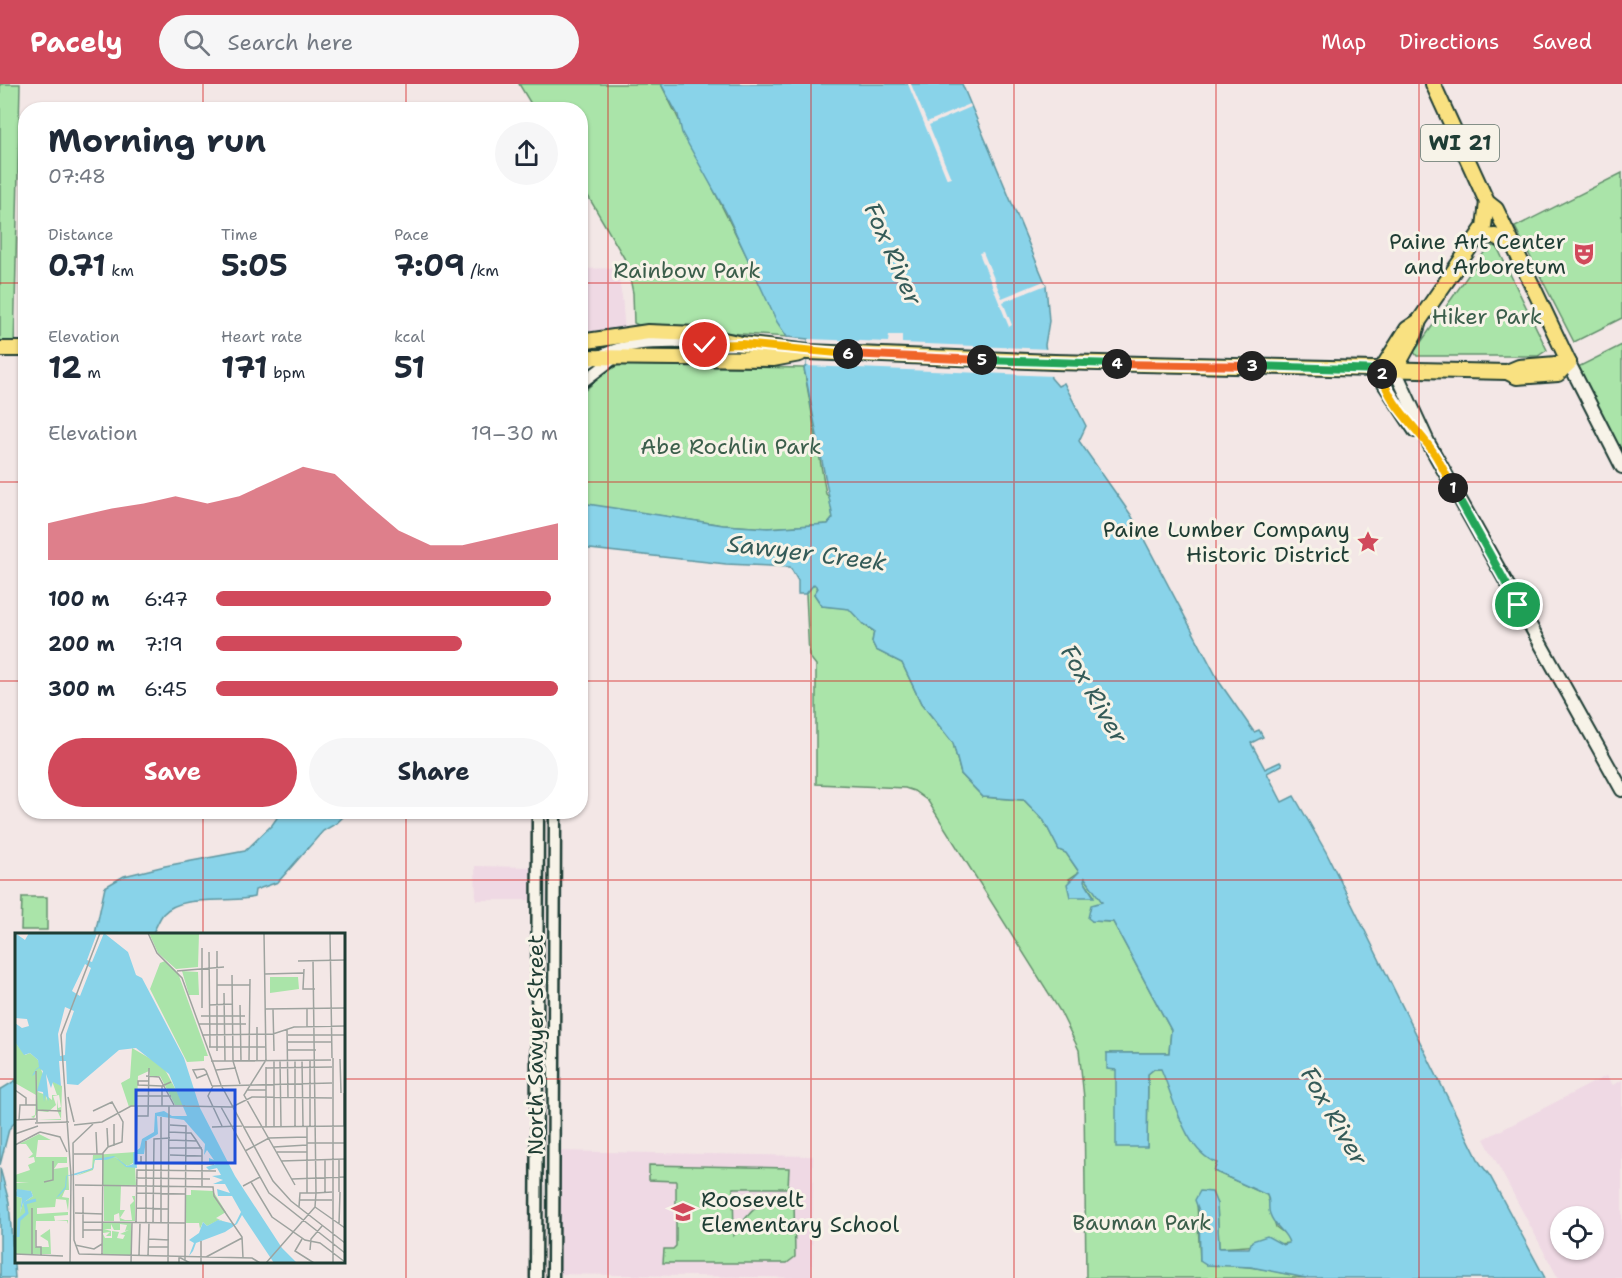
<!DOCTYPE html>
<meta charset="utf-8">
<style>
body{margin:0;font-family:"Shantell Sans",sans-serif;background:#f6f6f7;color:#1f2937;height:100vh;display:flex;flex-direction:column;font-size:22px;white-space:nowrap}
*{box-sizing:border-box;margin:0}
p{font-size:20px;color:#747a83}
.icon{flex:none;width:33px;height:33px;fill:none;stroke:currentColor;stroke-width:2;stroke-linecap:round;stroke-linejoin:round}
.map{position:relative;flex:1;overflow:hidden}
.details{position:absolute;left:18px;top:18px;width:570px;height:717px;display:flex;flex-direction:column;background:#fff;border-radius:24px;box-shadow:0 2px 4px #0004}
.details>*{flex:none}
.tools{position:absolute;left:1550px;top:1122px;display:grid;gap:12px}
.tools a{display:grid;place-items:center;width:54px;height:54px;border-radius:50%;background:#fff;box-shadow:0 2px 4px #0004;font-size:30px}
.pin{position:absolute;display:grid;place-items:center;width:51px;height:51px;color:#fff;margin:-26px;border:3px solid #fff;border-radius:50%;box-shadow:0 2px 6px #0007}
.km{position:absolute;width:30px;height:30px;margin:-15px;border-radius:50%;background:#222;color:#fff;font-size:16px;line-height:30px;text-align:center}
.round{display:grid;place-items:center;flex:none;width:63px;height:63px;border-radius:32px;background:#f6f6f7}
.head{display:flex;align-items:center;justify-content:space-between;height:102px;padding:0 30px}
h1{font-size:33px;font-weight:700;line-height:45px}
.figures{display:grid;grid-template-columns:repeat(3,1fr);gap:9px;height:102px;padding:6px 30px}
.figures div{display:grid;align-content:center}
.figures b{font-size:30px;font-weight:700}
.figures small{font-size:16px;font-weight:400}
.figures p{font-size:16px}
.chart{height:168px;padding:12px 30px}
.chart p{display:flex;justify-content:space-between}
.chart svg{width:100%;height:108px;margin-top:6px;fill:#d1495b;opacity:.7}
.cta{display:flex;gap:12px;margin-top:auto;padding:12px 30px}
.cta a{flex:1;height:69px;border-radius:36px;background:#d1495b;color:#fff;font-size:24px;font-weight:700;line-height:69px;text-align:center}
.cta a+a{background:#f6f6f7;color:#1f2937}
ul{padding:0 30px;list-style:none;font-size:20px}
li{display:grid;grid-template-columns:96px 72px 1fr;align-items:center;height:45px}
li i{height:15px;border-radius:8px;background:#d1495b}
header{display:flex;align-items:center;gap:36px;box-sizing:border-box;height:84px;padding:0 30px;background:#d1495b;color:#fff}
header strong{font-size:28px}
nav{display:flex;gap:33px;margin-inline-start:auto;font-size:21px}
.search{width:420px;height:54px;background:#f6f6f7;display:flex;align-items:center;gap:15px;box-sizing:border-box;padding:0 21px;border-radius:33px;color:#747a83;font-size:22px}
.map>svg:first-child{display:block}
</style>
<header>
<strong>Pacely</strong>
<div class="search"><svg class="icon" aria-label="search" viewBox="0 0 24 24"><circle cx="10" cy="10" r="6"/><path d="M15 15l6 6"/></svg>Search here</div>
<nav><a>Map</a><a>Directions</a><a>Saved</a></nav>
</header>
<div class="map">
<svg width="1622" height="1194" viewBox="0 0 1622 1194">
<rect width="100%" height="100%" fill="#f3e7e6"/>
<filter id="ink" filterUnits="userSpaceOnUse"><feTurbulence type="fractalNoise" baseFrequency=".0167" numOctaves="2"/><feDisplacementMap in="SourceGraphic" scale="12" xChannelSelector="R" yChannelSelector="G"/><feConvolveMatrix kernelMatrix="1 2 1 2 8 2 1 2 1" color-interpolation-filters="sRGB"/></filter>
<g filter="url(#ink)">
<!-- built -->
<g fill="#efd9e4" fill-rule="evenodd">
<path d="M616 184 622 212 625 249 581 258V185Z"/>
<path d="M475 782 538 783V816H476Z"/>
<path d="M1606 992 1613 1001 1622 996V1194H1558L1484 1055ZM1593 1132V1166H1560V1132Z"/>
<path d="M553 1067 813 1072 812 1194 553 1190Z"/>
</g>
<!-- green -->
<g fill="#aae4a9" stroke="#64906e" stroke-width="1.5">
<path d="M0 0H20L14 265H0Z"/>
<path d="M519 0H661L787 253 642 243 634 239 633 209 627 179 581 100 580 26 534 25Z"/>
<path d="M1622 89V234L1574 258 1515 143Z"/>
<path d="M1493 162 1497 163 1547 266 1538 272H1417L1414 268 1488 163Z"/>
<path d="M1622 261V367L1620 368 1578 283Z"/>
<path d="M619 281 804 284 826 410 830 414 833 434 828 440 768 444 723 441 582 420 581 310 608 286Z"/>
<path d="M814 499 818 504 814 510 822 522 849 524 863 540 874 548 872 558 876 566 902 579 921 619 953 659 961 690 983 713 1024 716 1044 737 1059 766 1066 769 1079 788 1069 795 1094 812 1084 797 1085 794 1103 818 1092 837 1113 838 1171 946 1169 969H1107L1116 985 1147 1063 1148 990 1154 985H1162L1188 1051 1217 1079 1214 1087 1267 1111 1276 1143 1288 1152 1290 1159 1219 1164 1217 1120 1214 1115 1197 1118 1200 1177 1264 1185 1306 1194H1086L1084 1014 1079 966 1060 927 928 717 914 707 905 704 816 700V581L809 572 806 510Z"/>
<path d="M22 813H47V846H21Z"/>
<path d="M649 1081 789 1084 788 1104H733L734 1151C751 1125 759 1114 794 1115L795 1173 787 1179H663L664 1165H673L676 1162V1097L649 1096Z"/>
</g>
<!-- water -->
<g fill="#89d3e9" stroke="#5f97a1" stroke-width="1.5">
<path d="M661 0H962L1046 201 1049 237 1045 261 1051 294 1058 302 1064 299 1086 342 1079 357 1131 431 1220 599 1254 648 1259 646 1263 653 1251 659 1265 685 1280 678 1282 681 1267 689 1282 718 1294 712 1326 768 1480 1079 1490 1092 1545 1194H1306L1251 1183 1206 1181 1200 1177 1199 1127 1195 1116 1200 1107 1212 1108 1217 1120 1219 1164H1249L1252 1157 1267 1152 1283 1161 1289 1159C1286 1147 1274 1143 1270 1130 1267 1123 1271 1118 1267 1111L1214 1087 1217 1079C1184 1067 1174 1014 1161 985H1154L1148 990 1147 1063H1116V986L1107 985V969H1169L1171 946 1113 838 1092 837 1088 834 1091 821 1102 818 1085 794 1084 797 1094 813H1070L1067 800 1079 788 1066 769 1059 766 1044 737 1024 716 983 713 961 690 953 659 921 619 902 579 876 566 872 558 874 547 863 540 849 525 822 522 814 510 818 504 814 500 806 510H798V497L790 483 726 480 581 464V419L723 441 768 444 828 440 833 434 804 284 807 282 808 255 787 253 777 238 726 128 682 49 678 31Z"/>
<path d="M281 728H348L337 739 323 747 278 798 255 806 254 813C230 820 182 809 163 830 159 835 156 844 152 850H95L105 803 124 792 165 782 245 767 272 741Z"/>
<path d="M16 996V1037L9 1045 0 1081V1006Z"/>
<path d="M0 1084 9 1118 15 1194H0Z"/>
</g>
<!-- pier -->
<g fill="#f3e7e6">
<path d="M908 0H911L927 38 970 20 971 23 929 41 951 94 947 95Z"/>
<path d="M983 168 1002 214 1044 197 1046 201 1003 218 1012 241 1009 243 979 169Z"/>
<path d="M889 251H902V259L1049 265 1054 292 807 282 808 255 888 258Z"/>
</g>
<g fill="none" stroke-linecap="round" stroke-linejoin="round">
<!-- tertiary casing -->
<g stroke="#1f3d34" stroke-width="15">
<g id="tertiary">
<path d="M580 285C620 250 678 260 726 260"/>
<path d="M580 300 616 273"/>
<path d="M536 1194 538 728"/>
<path d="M553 1194 555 728"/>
</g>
</g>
<!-- secondary casing -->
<g stroke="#1f3d34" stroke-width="16">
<g id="secondary">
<path d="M1569 279 1622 383"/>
<path d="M1381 286 1384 300 1415 347"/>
<path d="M1395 286 1429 360 1622 706"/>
</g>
</g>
<!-- primary casing -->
<g stroke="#1f3d34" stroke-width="18">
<g id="primary">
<path d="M1433 0 1487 118 1496 125 1569 279"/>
<path d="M1478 153 1495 152 1514 163"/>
<path d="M580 258 648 248 697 250 742 260 808 268 1054 278 1507 288 1517 293 1558 290 1569 279"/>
<path d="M0 265H26"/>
<path d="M580 273 773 275 800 270"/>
<path d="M1381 286 1407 245 1419 237"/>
<path d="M1395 286 1415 250 1419 237 1484 143 1487 118"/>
<path d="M1507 288 1519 283 1569 279"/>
</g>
</g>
<!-- tertiary -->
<use href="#tertiary" stroke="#f7f3e8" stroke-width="10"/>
<!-- secondary -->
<use href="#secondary" stroke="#f7f3e8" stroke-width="12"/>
<!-- primary -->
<use href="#primary" stroke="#f9e181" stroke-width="14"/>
</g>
</g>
<g fill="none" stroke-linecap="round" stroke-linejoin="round" filter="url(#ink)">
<!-- split-1 casing -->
<g stroke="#fff" stroke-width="12">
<path id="split-1" d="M1453 404 1518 521"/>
</g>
<!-- split-2 casing -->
<g stroke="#fff" stroke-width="12">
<path id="split-2" d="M1382 290C1388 319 1413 340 1429 362 1439 374 1445 390 1453 404"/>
</g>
<!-- split-3 casing -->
<g stroke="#fff" stroke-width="12">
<path id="split-3" d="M1252 282 1382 286V290"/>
</g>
<!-- split-4 casing -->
<g stroke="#fff" stroke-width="12">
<path id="split-4" d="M1117 280 1252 282"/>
</g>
<!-- split-5 casing -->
<g stroke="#fff" stroke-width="12">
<path id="split-5" d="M982 276 1117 280"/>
</g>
<!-- split-6 casing -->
<g stroke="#fff" stroke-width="12">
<path id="split-6" d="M848 270 982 276"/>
</g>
<!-- split-7 casing -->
<g stroke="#fff" stroke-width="12">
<path id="split-7" d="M705 261 742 260 848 270"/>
</g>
<!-- split-1 -->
<use href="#split-1" stroke="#22a559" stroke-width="8"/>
<!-- split-2 -->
<use href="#split-2" stroke="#f5b400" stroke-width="8"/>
<!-- split-3 -->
<use href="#split-3" stroke="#22a559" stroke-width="8"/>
<!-- split-4 -->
<use href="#split-4" stroke="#f0652b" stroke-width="8"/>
<!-- split-5 -->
<use href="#split-5" stroke="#22a559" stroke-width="8"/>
<!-- split-6 -->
<use href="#split-6" stroke="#f0652b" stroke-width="8"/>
<!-- split-7 -->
<use href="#split-7" stroke="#f5b400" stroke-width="8"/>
</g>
<!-- grid -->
<path fill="none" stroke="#d62828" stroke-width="1.5" stroke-opacity="0.55" d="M203 0V26M406 0V26M608 0V1194M811 0V1194M1014 0V1194M1216 0V1194M1419 0V1194M0 199H26M580 199H1622M0 398H26M580 398H1622M0 597H26M580 597H1622M203 728V850M406 728V1194M0 796H1622M0 995H16M344 995H1622M203 1178V1194"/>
<!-- icons -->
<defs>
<g id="theatre-bare" transform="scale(1.8)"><path d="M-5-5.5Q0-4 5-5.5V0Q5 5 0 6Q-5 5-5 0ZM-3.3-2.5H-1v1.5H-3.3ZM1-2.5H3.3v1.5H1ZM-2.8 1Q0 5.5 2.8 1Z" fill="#d1495b" stroke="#f7f3e8" stroke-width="2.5" paint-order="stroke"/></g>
<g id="sight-bare" transform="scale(1.8)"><path d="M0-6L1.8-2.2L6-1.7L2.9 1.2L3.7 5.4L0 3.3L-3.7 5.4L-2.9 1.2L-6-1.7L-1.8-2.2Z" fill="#d1495b" stroke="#f7f3e8" stroke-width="2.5" paint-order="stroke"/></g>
<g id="school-bare" transform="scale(1.8)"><path d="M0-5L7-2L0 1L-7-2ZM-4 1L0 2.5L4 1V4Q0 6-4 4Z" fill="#d1495b" stroke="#f7f3e8" stroke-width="2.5" paint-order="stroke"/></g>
</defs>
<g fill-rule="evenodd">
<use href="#theatre-bare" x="1584" y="170"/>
<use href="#sight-bare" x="1368" y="458"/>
<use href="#school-bare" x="683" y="1128"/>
</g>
<g text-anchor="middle" stroke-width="6" stroke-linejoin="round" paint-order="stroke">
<!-- shield labels -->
<rect fill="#f7f3e8" stroke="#60746a" stroke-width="1.5" x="1421" y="41" width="78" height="36" rx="4.5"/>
<g font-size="21" font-weight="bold" fill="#1f3d34">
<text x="1460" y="66">WI 21</text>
</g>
<!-- poi labels -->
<g font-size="22" fill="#1f3d34" stroke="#f7f3e8" text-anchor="end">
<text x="1566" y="165">Paine Art Center<tspan x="1566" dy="25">and Arboretum</tspan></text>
<text x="1350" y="453">Paine Lumber Company<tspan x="1350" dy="25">Historic District</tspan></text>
<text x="701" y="1123" text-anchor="start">Roosevelt<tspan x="701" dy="25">Elementary School</tspan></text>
</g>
<!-- park labels -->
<g font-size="22" fill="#3b5e4b" stroke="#f7f3e8">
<text x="687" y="194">Rainbow Park</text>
<text x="1487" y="240">Hiker Park</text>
<text x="731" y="370">Abe Rochlin Park</text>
<text x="1142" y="1146">Bauman Park</text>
</g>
<!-- street labels -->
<g font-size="22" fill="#1f3d34" stroke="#f7f3e8">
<text transform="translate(535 961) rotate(-90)" y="8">North Sawyer Street</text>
</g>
<!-- water labels -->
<g font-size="24" font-style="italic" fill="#345b58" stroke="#f7f3e8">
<text transform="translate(893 170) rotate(66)" y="8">Fox River</text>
<text transform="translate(807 469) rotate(7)" y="8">Sawyer Creek</text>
<text transform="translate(1094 610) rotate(60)" y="8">Fox River</text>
<text transform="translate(1334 1032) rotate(60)" y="8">Fox River</text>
</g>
</g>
<!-- overview -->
<g transform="translate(15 849)">
<rect width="330" height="330" fill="#f3e7e6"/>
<path d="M134 0H184L183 34 161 36 143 20ZM150 28 163 40 193 123H189V128L172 129 135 56 145 30ZM167 38 183 39 184 62H174ZM255 44H283L284 56 255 60ZM0 109 10 122 15 120 23 127 29 145 23 159 31 162V168L32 163 37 167V162H42L37 148 47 153 46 187H23L46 186 42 177V166L43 175 46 174 44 162 38 163 41 172 33 179 23 178 19 185 16 184 20 182 21 162 0 150ZM117 115 148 133 169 172H160L145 143H135L134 138 123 143 122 173 114 174 106 150 115 145ZM24 201 36 207H23L21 224H52V230H43L39 236 53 234 54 257H50L47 264 54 265 53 278 51 267 41 266 40 274 22 275V281L53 279V282L39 283 40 288 53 287V291L52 288H21L20 314H34L33 308 25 303 35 296 36 321H0V263L7 265 5 280 8 270 18 263 16 258 0 257V250L14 249H0V242L15 237 13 232 20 229 19 224 13 225 18 221 11 211H4ZM121 219 118 230 113 233 110 232 106 227 102 225 93 223 105 226 112 234H120L121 252H88L87 227H80L78 237 61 243 77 235 78 222ZM89 253H106L105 277H110L105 285 110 287H117L115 272 119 268 117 263H120V288H105L104 280 99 282V288H89ZM176 257 198 258 211 279 201 285 212 290 204 287 192 293 188 289 185 296 184 290H171V262H176ZM88 290H116V322H88V301L90 305H97V298L104 299 102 305 108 306 110 302 105 301 114 297 110 298 112 292 105 291V297H99L96 291V296H89L96 298V303H91L95 299 88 300Z" fill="#aae4a9"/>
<path d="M0 0 10 7 14 0H82L72 27 77 29 89 0 113 19 121 42 127 45 169 125 185 175 220 243 267 315 282 330H259L227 282 222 291 210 299 181 310 178 318 174 323 179 310 174 307 184 300 188 289 192 293 203 287 220 291 226 279 217 263H203L202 256 215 260 210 251H198L208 247 197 243 206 242 202 235 194 237 191 234 201 231 194 229V225L199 227 192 217 189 222 190 211 169 187 142 183 143 201 131 208 129 221H121L122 235 111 234 100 224 91 227H80L79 228V234L78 236 61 242 52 243 51 255 44 263 41 265 50 254 51 243 78 235 79 227 80 226 99 223 112 233 118 231V220L125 215 127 206 139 199 140 180 149 178 157 183H172L154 141 121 115 104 117 63 152 52 151 51 128H44L46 153 38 149 36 155 31 141 34 168 30 162 29 169 28 159 22 158 28 138 24 135 21 137 20 141 17 143 21 136 24 134 23 127 15 120 9 122 0 109V90L7 95 14 93 12 86 0 85ZM70 31 76 35 65 63 57 58ZM50 74 59 78 51 101 50 122 45 123 43 101ZM2 256 16 258 18 263 8 270 5 280 7 265 0 263Z" fill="#89d3e9" fill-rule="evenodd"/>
<path fill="none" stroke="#89d3e9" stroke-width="3" d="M3 304 4 287 12 280 10 270 21 267"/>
<path fill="none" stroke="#9ea39f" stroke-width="1.5" d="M133 0 142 20 167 45 206 152 258 248 276 268 330 310M249 0 251 127 229 162 280 252M315 0 317 125M202 18V118M194 19 195 114M283 28 330 27M289 36 288 56H300M162 38 209 34M250 41 288 40M217 42 218 128 225 151M202 52H235M209 60 210 128M194 72 217 71M225 72 226 128M187 75V15M292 75V94M250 76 330 75M258 76 259 118M186 83H230M184 91H231M242 94V128M272 96 273 165M187 102 258 101 279 94 330 93M273 102H330M273 109H317M194 114H250M273 117H301M325 126 326 160M259 127V194M265 127 266 194M280 127V194M287 127 288 193M295 127V193M196 128 316 127M234 128 235 46M251 134V194M251 135 317 134M201 137 221 135M21 138 22 189M192 141 182 145 178 137 189 136 191 138 197 153M131 143 144 144 159 172M134 148H123V152L147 153 156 149M0 157 11 165V172M232 157H251M329 160V193M122 163H156M53 164 59 189M147 173V153M167 173 217 174M206 174 254 260 330 320M217 174 237 164 317 165M21 177 46 178M78 178 97 169 108 189 107 209 93 214 88 220 87 322M121 183H133L134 135M0 187 21 186M4 187 5 172H21M20 190 54 189M99 191V213M59 192 87 189 116 173H170M155 192 171 193 170 327M207 193 193 163 198 153 317 150M197 194 227 193M229 194 330 193M92 195 93 214M25 199 45 204 52 219M81 199 82 221M154 199 176 200 181 207 187 217V253M0 201 23 193M154 207 182 208M292 210H330M0 212 25 199M121 214 122 173M259 214 292 212M154 215H187M230 218 254 205 292 204M262 219H292M59 221H88M155 222 187 223M126 223V230L199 231M266 228 330 226M121 245 195 246M277 246 330 244M29 249 38 247V228M236 249 257 284 290 307 305 310 330 329M60 252 198 254 199 263 227 304 228 325M228 253 245 244M324 259V226M121 260 170 261M292 260V193M310 260V226M284 267H317M284 274 285 260H301L298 27M300 274 330 295M121 275 154 276M60 280 88 281M68 289 170 290M121 289 122 237 201 238M131 290V208M138 290 139 206 155 205M146 290V184M324 291 325 259M21 297V314H26V322M68 297H88M68 305V264M134 306 154 307M287 306 280 318 299 330M60 312 79 316 87 311M133 314H153M295 317 296 306 307 293M0 321 48 323M64 321 59 307 58 210 78 191M64 321 237 325 245 330M17 322V275M124 322 125 290M133 323 134 290M191 324 227 305M55 330 56 243 46 102 85 0M116 330 117 289M153 330 154 173M164 330V324L175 330M186 330V308M251 330 300 274 301 260 317 259M318 330V125"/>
<path fill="#1d4ed8" fill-opacity="0.15" stroke="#1d4ed8" stroke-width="3" d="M121 157H220V230H121Z"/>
<rect width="330" height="330" fill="none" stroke="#1f3d34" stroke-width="3"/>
</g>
</svg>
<div class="tools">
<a><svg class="icon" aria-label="locate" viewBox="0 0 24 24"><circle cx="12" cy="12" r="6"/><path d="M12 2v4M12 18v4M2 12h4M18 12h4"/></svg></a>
</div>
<div class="pin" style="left:1518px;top:521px;background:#1e9e55"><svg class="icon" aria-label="arrive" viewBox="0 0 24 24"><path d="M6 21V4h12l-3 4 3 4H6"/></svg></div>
<div class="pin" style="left:705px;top:261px;background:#d93025"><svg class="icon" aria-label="check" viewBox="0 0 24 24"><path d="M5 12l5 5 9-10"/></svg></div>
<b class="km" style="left:1453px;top:404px">1</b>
<b class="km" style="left:1382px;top:290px">2</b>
<b class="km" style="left:1252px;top:282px">3</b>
<b class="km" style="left:1117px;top:280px">4</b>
<b class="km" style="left:982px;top:276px">5</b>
<b class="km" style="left:848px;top:270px">6</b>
<section class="details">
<div class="head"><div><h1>Morning run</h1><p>07:48</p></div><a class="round"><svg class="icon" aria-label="share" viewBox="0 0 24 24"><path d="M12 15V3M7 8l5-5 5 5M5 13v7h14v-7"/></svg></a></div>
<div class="figures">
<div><p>Distance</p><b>0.71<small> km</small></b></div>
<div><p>Time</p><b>5:05</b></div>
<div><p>Pace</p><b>7:09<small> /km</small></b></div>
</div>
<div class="figures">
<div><p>Elevation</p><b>12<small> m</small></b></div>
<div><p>Heart rate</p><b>171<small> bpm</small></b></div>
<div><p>kcal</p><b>51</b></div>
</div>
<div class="chart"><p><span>Elevation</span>19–30 m</p>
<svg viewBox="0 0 160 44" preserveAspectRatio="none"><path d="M0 44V29L10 26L20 23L30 21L40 18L50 21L60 18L70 12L80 6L90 9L100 21L110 32L120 38L130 38L140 35L150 32L160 29V44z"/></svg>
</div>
<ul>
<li><b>100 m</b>6:47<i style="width:98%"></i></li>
<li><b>200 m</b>7:19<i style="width:72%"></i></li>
<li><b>300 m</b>6:45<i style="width:100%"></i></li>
</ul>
<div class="cta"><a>Save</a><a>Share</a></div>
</section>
</div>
